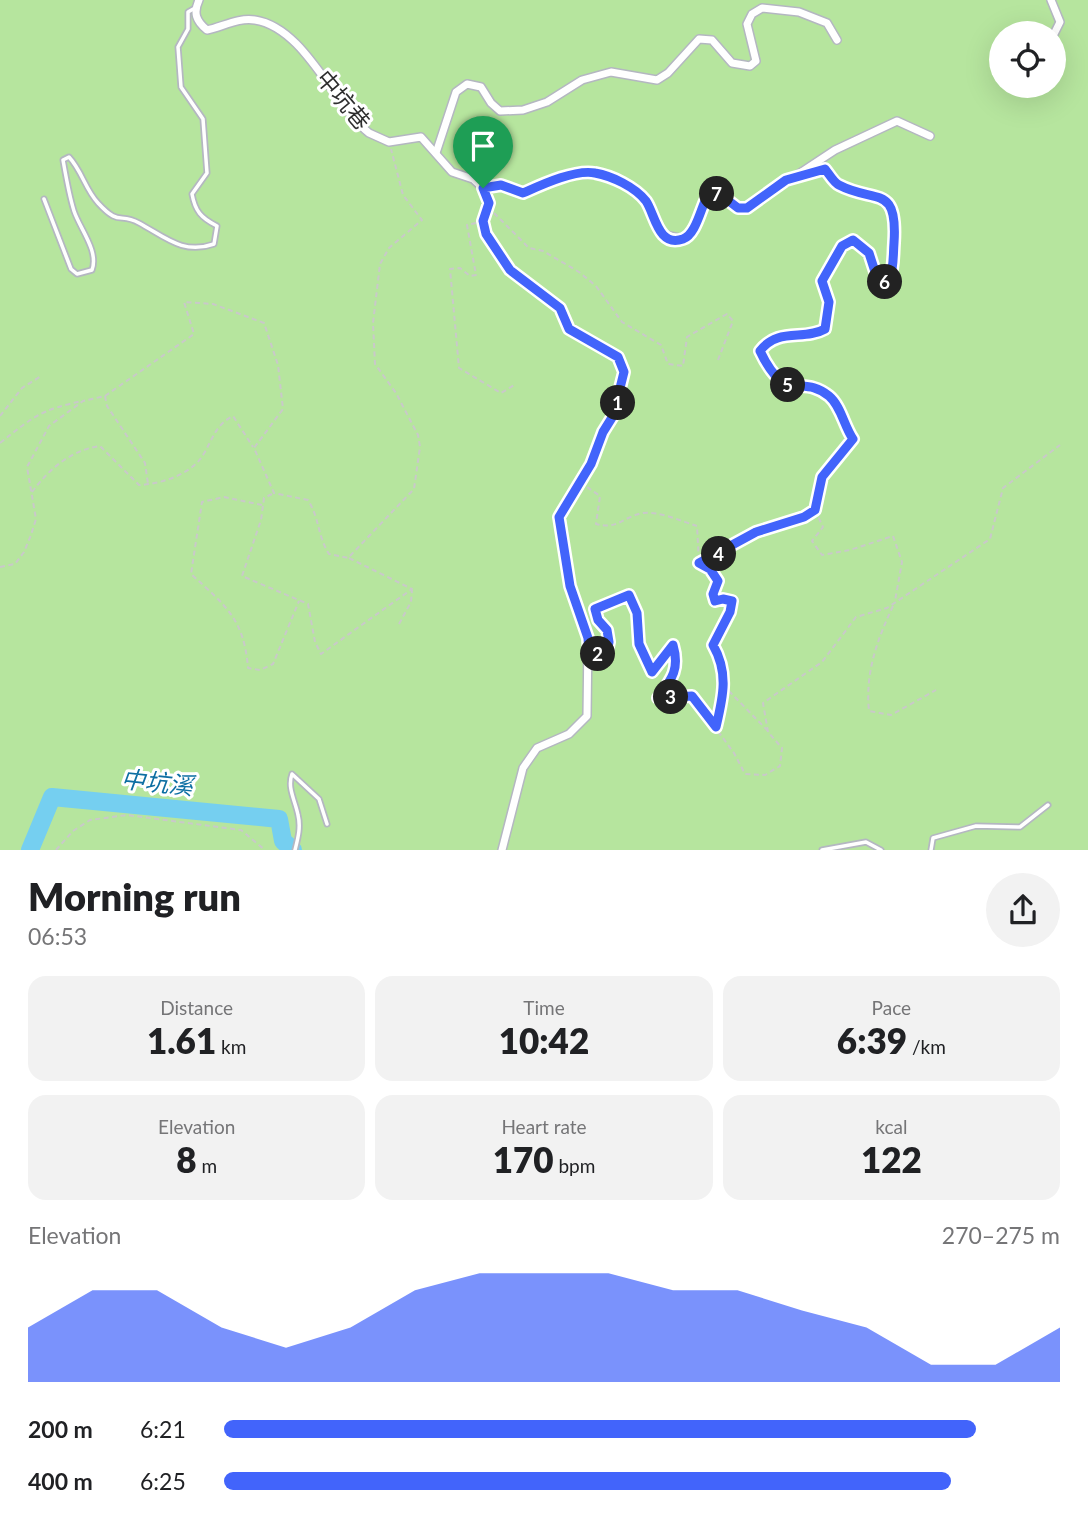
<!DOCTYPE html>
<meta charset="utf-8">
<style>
body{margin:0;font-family:Lato,"Noto Sans TC",sans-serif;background:#f2f2f2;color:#202124;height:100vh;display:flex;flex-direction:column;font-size:26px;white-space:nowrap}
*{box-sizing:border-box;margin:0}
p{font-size:23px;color:#757577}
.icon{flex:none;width:38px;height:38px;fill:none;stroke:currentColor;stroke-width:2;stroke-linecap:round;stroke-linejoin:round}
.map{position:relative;height:850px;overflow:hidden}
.panel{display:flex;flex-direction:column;background:#fff;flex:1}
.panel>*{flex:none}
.controls{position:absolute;left:989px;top:21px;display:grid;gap:14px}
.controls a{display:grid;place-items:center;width:77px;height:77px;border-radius:50%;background:#fff;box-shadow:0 7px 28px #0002;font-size:35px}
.pin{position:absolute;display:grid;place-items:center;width:60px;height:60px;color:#fff;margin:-72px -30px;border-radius:50% 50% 50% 0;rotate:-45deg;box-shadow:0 0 7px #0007}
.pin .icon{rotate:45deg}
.km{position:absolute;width:35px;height:35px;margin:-18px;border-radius:50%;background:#222;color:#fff;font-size:19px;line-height:35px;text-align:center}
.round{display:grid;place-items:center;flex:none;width:74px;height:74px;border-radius:37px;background:#f2f2f2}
.head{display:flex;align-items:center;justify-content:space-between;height:119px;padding:0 28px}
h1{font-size:38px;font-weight:800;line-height:52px}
.stats{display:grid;grid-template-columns:repeat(3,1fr);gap:10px;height:119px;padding:7px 28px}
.stats div{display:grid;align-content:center;border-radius:18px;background:#f2f2f2;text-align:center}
.stats b{font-size:35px;font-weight:800}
.stats small{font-size:19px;font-weight:400}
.stats p{font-size:19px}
.chart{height:196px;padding:14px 28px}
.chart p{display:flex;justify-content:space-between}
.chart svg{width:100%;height:126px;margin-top:7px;fill:#4264fb;opacity:.7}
ul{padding:0 28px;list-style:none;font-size:23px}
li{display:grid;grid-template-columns:112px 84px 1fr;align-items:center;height:52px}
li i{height:18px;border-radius:9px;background:#4264fb}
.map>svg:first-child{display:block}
</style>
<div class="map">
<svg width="1088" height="850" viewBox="0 0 1088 850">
<rect width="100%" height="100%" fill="#efe9e1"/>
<!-- green -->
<path fill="#b6e59e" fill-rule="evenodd" d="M0 0H1088V850H0ZM1001 33H1054V86H1001Z"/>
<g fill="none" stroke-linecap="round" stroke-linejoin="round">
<!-- river -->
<path stroke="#75cff0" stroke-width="18" d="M30 850 52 797 279 819 283 841 293 850"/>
<!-- lane casing -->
<g stroke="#b4b7c1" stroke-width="7">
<g id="lane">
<path d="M44 199 71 269 77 274 92 270C99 251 80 229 74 211 69 195 66 177 63 160L69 157C82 171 85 189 98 203 120 227 119 212 139 223 165 237 183 255 214 244L217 226C201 218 195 211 192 194L207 173 203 119 181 87 178 47 188 29V12L195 8"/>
<path d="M295 850C298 838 301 827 298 815 295 800 287 788 292 774L319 799 327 824"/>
<path d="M822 850 866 842 881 850"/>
<path d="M931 850 933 838 976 826 1020 827 1048 805"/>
</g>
</g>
<!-- street casing -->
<g stroke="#b4b7c1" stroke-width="10">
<g id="street">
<path d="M199 0C193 13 196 21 207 30 222 27 239 17 255 20 305 28 332 103 369 133L389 142 421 137 452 172 473 179 483 188 489 203 483 221 486 234 510 270 560 308 569 329 618 357 624 372 613 416 603 432 591 464 559 517 570 585 588 638 587 716 569 734 537 748 523 768 502 850"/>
<path d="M1051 0 1060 22 1054 34"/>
<path d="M436 153 456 92 467 84 481 87 491 103 500 111 523 110 547 102 582 80 611 72 657 80 668 73 699 39 712 40 732 63 750 66 756 61 747 24 752 14 762 8 799 12 827 23 837 40"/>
<path d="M483 188 501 185 523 193C564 173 610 161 644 200 653 210 653 223 661 234L683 239 692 231 709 193 721 195 738 208H747L835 150 897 121 930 136"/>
</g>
</g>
<!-- path -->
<g stroke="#c9c9c9" stroke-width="2" stroke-dasharray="5 3.5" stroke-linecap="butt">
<path d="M494 213 529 248 543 251 579 272 596 286 622 322 661 345 668 364 683 366 687 337 727 314 733 321 718 360"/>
<path d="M476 223 467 225 476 275 470 276 460 268 450 269 459 368 501 393 516 384"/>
<path d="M105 396 107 406 145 463 148 484"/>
<path d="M0 416 22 388 41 376"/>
<path d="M0 443C33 417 40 410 82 401"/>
<path d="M587 487 600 496 596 524C618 530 622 517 643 513 659 511 681 521 697 526L699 563 756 532 804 517 815 510 822 477 853 439C844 426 840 405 829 396 801 373 786 405 760 351 778 327 804 341 825 329L829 301 823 281 842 245 854 240 868 252 879 284 889 281C894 269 893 256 894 243 898 183 875 204 839 186 834 183 829 174 825 169L821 170"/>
<path d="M32 492C49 469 71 450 100 446L139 485C160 484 191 475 203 455 213 439 215 425 233 416L253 447"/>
<path d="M272 494 264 498 261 520 242 576 308 604 315 642 321 654 412 589 349 558"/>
<path d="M262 505 224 497 202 502 191 574C226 606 244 619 248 668L260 670 273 664 299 601"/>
<path d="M815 510 823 527 812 541 822 555 850 550 893 536 902 562 895 601"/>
<path d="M701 564 710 569 718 581 713 595 715 601 723 599 732 601 730 612 713 645 721 659 725 687 768 731"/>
<path d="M0 567 15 564 24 552 31 535 36 519 27 467 49 426 83 401 105 396 194 334 184 302 213 304 264 323 278 365 283 409 254 448 274 493 308 500C320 519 317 535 329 554L348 558 414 489 420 447 418 435 396 393 375 364 373 323 380 264 389 248 422 220 403 195 391 149"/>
<path d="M893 606C877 640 865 673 869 711L891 715 936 690"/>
<path d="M399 624 411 602 412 590"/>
<path d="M595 654 607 652 609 642 607 630 598 620 595 609 630 595 637 613 639 644 652 672 673 645C680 669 672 679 658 698L692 696 734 753 745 774 765 775 780 766 782 748 768 732 763 703 822 662 856 617 887 608 990 539 1003 488 1060 445"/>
<path d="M716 727 725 688"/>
<path d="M56 850 73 831 90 820 127 815 241 830 265 850"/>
</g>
<!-- lane -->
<use href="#lane" stroke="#fff" stroke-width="3.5"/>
<!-- street -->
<use href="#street" stroke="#fff" stroke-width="7"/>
</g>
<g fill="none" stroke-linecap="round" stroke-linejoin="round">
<!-- route casing -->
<g stroke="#fff" stroke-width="14">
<path id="route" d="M825 169C829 174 834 183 839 185 875 204 898 183 894 243 893 256 894 269 889 281L879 284 869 253 853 240 842 246 822 281 829 302 825 329C804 341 778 327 760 351 786 406 801 373 829 396 841 406 844 426 853 439L822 477 815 510 804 517 756 532 699 563 710 569 718 581 713 594 715 601 723 599 732 601 730 612 713 645C729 673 723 697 716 727L692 696 658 698C672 679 680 669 673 645L652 672 639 644 637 613 629 595 595 609 598 620 607 630 609 642 607 652 589 656 588 638 570 586 559 517 591 464 603 432 613 416 624 372 618 357 569 329 560 308 510 270 486 234 483 221 489 203 483 188 501 185 523 193C541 185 575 169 595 173 612 176 635 187 646 201 655 214 658 248 683 239 697 234 701 205 709 193L721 195 738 208H747L786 180Z"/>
</g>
<!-- route -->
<use href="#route" stroke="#4264fb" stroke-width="9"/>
</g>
<g text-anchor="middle" stroke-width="6" stroke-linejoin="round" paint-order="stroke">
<!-- street labels -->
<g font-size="23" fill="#2e2e2e" stroke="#fff">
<text transform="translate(343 100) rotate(50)" y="8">中坑巷</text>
</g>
<!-- water labels -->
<g font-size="24" font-style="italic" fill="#0d6fa3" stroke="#fff">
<text transform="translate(157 783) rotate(6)" y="8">中坑溪</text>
</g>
</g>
</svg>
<div class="controls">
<a><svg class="icon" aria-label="locate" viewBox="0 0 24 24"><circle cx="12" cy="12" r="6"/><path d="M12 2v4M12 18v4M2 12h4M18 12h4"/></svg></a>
</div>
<div class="pin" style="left:483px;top:188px;background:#1e9e55"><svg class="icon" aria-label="arrive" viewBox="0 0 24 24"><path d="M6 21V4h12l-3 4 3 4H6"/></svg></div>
<b class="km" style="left:618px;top:403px">1</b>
<b class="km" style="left:598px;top:654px">2</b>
<b class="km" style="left:671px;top:697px">3</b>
<b class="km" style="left:719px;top:554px">4</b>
<b class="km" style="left:788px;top:385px">5</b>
<b class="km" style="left:885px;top:282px">6</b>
<b class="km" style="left:717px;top:194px">7</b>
</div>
<section class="panel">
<div class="head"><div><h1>Morning run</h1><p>06:53</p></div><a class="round"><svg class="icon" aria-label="share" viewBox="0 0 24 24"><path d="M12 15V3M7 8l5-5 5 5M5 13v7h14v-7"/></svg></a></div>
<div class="stats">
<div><p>Distance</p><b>1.61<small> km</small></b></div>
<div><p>Time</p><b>10:42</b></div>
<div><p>Pace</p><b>6:39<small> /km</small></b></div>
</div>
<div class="stats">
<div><p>Elevation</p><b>8<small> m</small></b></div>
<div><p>Heart rate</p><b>170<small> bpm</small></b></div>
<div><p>kcal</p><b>122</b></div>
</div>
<div class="chart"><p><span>Elevation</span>270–275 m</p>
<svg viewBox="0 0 160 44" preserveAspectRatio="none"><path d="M0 44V25L10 12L20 12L30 25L40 32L50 25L60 12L70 6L80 6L90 6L100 12L110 12L120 19L130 25L140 38L150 38L160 25V44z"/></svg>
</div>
<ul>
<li><b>200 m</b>6:21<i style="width:90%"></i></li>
<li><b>400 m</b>6:25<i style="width:87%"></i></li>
</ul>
</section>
